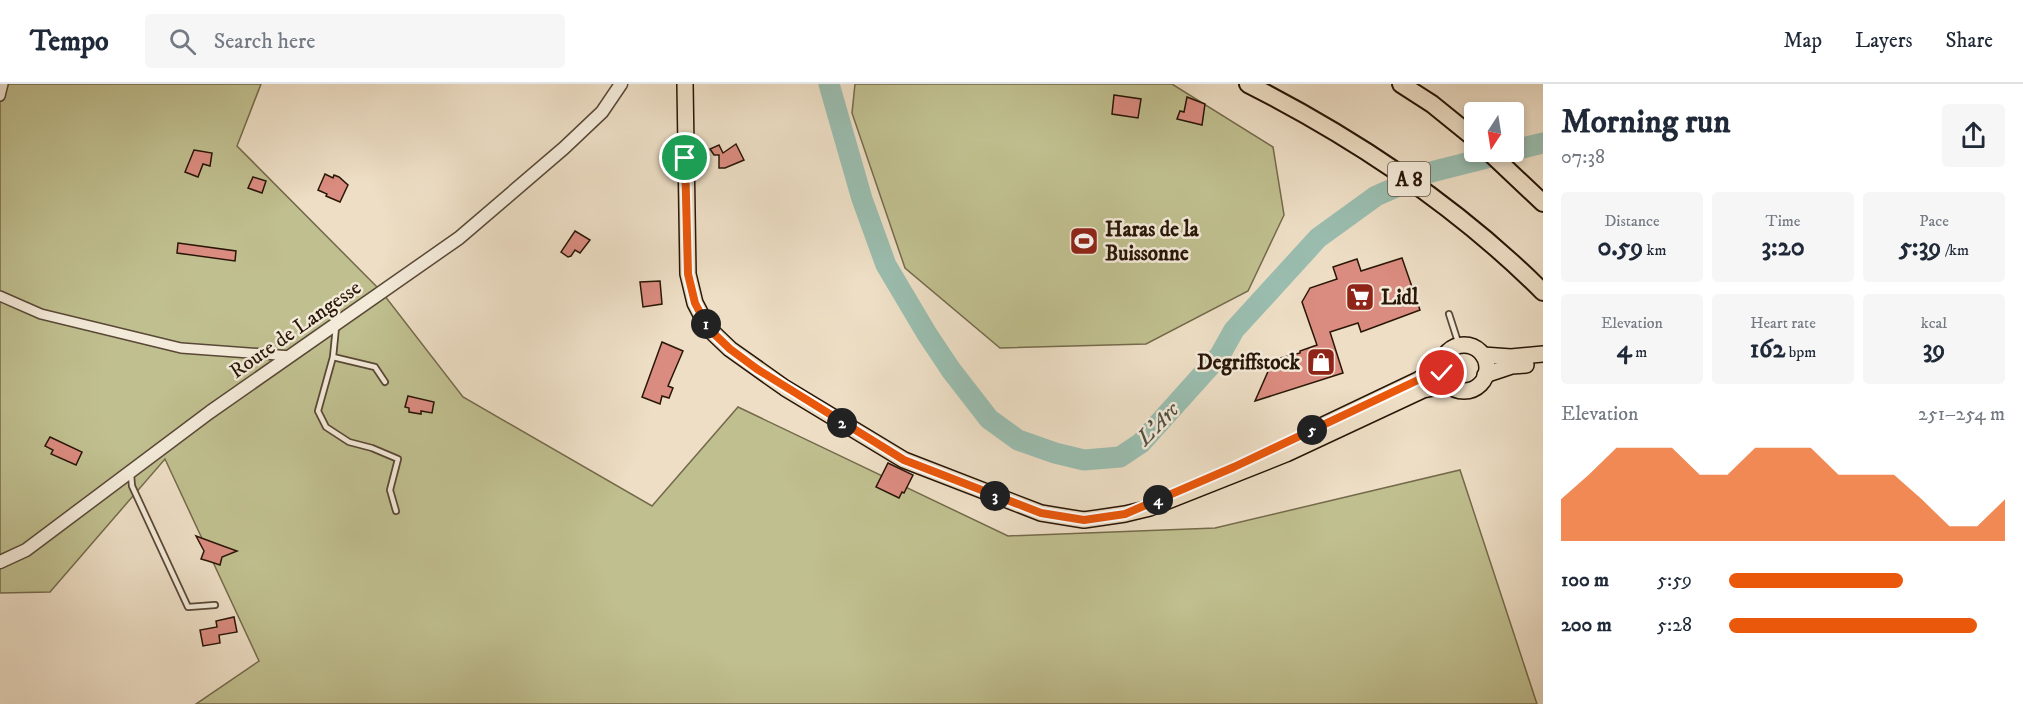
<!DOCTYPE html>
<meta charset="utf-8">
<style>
body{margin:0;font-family:"IM FELL DW Pica",serif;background:#f6f6f7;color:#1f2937;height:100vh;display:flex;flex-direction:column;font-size:22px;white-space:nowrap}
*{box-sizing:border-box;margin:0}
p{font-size:20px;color:#747a83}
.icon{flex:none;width:33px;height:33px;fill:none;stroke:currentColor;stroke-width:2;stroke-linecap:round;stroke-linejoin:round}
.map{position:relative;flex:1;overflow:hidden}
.panel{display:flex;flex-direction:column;background:#fff;width:480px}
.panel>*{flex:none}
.needle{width:39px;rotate:192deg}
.controls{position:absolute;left:1464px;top:18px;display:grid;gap:12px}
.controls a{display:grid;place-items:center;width:60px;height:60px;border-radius:6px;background:#fff;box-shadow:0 3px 9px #0003;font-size:30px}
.pin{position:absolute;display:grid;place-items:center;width:51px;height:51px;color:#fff;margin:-26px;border:3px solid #fff;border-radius:50%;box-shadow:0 2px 6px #0007}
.km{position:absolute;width:30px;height:30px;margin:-15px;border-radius:50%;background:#222;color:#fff;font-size:16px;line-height:30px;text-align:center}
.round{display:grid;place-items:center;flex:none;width:63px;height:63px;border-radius:6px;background:#f6f6f7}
.headline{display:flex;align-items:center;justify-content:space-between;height:102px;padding:0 18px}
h1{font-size:33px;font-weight:700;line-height:45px}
.figures{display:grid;grid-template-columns:repeat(3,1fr);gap:9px;height:102px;padding:6px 18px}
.figures div{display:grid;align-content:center;border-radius:6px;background:#f6f6f7;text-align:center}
.figures b{font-size:26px;font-weight:700}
.figures small{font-size:16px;font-weight:400}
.figures p{font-size:16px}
.chart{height:168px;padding:12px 18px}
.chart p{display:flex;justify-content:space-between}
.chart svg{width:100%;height:108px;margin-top:6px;fill:#ea580c;opacity:.7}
ul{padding:0 18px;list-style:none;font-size:20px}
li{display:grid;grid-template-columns:96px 72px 1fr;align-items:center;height:45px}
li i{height:15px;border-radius:8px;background:#ea580c}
header{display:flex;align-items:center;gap:36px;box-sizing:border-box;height:84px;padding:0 30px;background:#fff;border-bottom:2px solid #e0e1e3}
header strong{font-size:28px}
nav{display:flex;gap:33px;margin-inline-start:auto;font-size:21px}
.search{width:420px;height:54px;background:#f6f6f7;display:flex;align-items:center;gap:15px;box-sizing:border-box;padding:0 21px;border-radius:6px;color:#747a83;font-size:22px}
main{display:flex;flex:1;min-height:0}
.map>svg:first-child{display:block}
</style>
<header>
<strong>Tempo</strong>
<div class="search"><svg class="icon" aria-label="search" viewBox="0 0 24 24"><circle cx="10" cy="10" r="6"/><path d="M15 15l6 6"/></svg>Search here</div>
<nav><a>Map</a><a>Layers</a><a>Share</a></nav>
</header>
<main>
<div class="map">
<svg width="1543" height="620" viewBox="0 0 1543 620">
<rect width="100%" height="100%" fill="#eddec5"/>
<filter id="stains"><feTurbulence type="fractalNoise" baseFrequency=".00333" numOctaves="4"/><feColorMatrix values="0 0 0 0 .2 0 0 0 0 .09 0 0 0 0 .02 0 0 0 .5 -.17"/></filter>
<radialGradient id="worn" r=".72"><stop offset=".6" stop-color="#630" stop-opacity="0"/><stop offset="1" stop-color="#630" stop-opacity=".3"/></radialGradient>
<!-- green -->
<g fill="#c0bf8f" stroke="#746a4b" stroke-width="1.5">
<path d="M0 0H261L237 62 381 207 463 313 652 422 738 323 1008 452 1215 444 1460 386 1537 620H196L259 577 165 375 50 508 0 509Z"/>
<path d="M855 0H1172L1273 63 1284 131 1248 207 1146 260 1000 264 905 184 852 29Z"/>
</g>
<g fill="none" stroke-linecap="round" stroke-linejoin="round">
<!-- river -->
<g stroke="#9abdaf" stroke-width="21">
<path d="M829 0 862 115 886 181 927 250 951 286 989 335 1018 356 1055 369 1084 376 1120 373 1141 359 1220 271 1234 246 1318 154 1376 112 1431 88 1510 68"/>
<path d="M1514 66 1543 59"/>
</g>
</g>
<!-- building -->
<g fill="#db8c80" stroke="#281607" stroke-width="1.5">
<path d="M1114 11 1141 15 1138 34 1112 30Z"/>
<path d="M1187 13 1205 20 1202 41 1177 35 1180 27 1184 28Z"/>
<path d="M736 60 744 76 725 84H719V71H714L710 65 719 61 723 69Z"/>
<path d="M194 66 212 69 210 82 203 80 198 93 185 88Z"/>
<path d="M325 90 333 94 334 91 339 93 348 101 340 118 326 112 327 110 318 106Z"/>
<path d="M253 93 266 97 262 109 248 104Z"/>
<path d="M575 147 590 156 580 169 575 166 571 172 568 173 561 168Z"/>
<path d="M178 159 236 167 235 177 177 169Z"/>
<path d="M1402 174 1420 226 1361 248 1358 239 1330 248 1343 289 1255 317 1273 276 1300 269V267L1317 261 1302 218 1310 204 1337 195 1333 183 1357 175 1361 187Z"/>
<path d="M660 197 662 220 643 223 640 198Z"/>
<path d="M662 258 683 267 668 302 673 304 669 314 662 312 660 320 642 313Z"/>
<path d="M408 312 434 318 432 329 421 327V330L409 328V324L405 323Z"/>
<path d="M50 353 82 368 76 381 51 370 53 366 45 362Z"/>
<path d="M888 379 913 391 904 409 902 408 899 414 876 403Z"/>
<path d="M196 452 223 462 237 467 222 473 220 481 208 477 201 475 204 467Z"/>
<path d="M234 533 237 548 219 551 220 559 203 562 200 546 217 543 216 537Z"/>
</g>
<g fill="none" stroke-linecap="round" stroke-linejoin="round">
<!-- service casing -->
<g stroke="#594836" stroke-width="8">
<g id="service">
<path d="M1449 230 1459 261"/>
<path d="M336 243 333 273 375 283 385 298"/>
<path d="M333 273 318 327 326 343 349 358 372 364 398 375 390 406 396 427"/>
<path d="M131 391 132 402 188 523 215 521"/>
</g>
</g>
<!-- minor casing -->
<g stroke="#594836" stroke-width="12">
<g id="minor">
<path d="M0 12 3 0"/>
<path d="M0 212 41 230 181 264 291 272"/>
</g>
</g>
<!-- tertiary casing -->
<g stroke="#594836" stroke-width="15">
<path id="tertiary" d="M0 478 26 466 210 328 459 154 564 64 602 28 621 0"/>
</g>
<!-- primary casing -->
<g stroke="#281607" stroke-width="18">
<g id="primary">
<path d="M685 0 688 190 695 219 708 244 730 265 785 304 904 376 1041 429 1084 436 1125 430 1150 424 1286 370 1423 306 1449 301"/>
<circle cx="1464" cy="284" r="23"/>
<path d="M1483 271 1511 273 1543 270"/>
<path d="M1485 291 1512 282 1526 281"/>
<path d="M1315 345 1418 296 1441 282"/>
</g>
</g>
<!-- motorway casing -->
<g stroke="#281607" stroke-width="20">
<g id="motorway">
<path d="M1248 0C1356 55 1457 122 1543 208"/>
<path d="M1401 0 1432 20 1474 54"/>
<path d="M1489 68 1543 119"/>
</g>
</g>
<!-- service -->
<use href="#service" stroke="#f3ead9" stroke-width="4.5"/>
<!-- minor -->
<use href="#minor" stroke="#f3ead9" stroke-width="9"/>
<!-- tertiary -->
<use href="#tertiary" stroke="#f3ead9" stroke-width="12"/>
<!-- primary -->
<use href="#primary" stroke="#eddec5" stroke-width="15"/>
<!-- motorway -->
<use href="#motorway" stroke="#eddec5" stroke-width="16"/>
</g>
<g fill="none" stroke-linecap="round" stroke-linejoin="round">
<!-- route casing -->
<g stroke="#fff" stroke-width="12">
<path id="route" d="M685 74 688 190 695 219 708 244 730 265 757 285 904 376 1041 429 1084 436 1125 430 1234 383 1418 296 1441 282 1442 289"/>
</g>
<!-- route -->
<use href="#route" stroke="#ea580c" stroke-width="8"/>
</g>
<!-- icons -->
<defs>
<g id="stadium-square" transform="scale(1.5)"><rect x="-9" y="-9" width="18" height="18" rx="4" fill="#8f2418" stroke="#f3ead9"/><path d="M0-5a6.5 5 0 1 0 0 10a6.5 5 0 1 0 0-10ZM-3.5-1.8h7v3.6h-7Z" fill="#fff"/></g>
<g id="supermarket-square" transform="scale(1.5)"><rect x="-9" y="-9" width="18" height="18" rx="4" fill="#8f2418" stroke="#f3ead9"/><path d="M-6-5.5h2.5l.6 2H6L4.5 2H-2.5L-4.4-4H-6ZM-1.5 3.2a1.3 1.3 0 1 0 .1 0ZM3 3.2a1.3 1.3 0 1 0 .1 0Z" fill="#fff"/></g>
<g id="shop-square" transform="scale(1.5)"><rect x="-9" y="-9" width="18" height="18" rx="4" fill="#8f2418" stroke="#f3ead9"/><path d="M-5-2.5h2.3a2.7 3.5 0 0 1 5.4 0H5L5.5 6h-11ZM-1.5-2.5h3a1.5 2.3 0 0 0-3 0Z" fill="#fff"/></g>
</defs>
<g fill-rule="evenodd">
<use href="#stadium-square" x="1084" y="157"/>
<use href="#supermarket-square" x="1360" y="213"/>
<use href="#shop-square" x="1321" y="278"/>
</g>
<g text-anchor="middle" stroke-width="5" stroke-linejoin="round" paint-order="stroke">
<!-- shield labels -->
<rect fill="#f3ead9" stroke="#655646" stroke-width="1.5" x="1388" y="78" width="42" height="34" rx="4.5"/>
<g font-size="20" font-weight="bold" fill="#281607">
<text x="1409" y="102">A 8</text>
</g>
<!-- poi labels -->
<g font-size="21" font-weight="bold" fill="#281607" stroke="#f3ead9" text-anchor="start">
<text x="1105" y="152">Haras de la<tspan x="1105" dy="24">Buissonne</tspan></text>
<text x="1381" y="220">Lidl</text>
<text x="1300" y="285" text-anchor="end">Degriffstock</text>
</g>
<!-- street labels -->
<g font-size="21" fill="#281607" stroke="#f3ead9">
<text transform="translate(295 245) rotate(-35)" y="7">Route de Langesse</text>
</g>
<!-- water labels -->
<g font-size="22" font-style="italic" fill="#505042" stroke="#f3ead9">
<text transform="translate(1157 339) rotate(-46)" y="8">L'Arc</text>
</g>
</g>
<rect width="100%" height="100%" filter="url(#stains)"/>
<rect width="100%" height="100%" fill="url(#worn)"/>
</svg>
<div class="controls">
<a><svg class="needle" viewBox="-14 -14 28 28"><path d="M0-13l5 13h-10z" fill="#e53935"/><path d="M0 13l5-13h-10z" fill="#747a83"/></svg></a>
</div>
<div class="pin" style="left:685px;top:74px;background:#1e9e55"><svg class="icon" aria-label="arrive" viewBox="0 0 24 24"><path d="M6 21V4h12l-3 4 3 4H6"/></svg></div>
<div class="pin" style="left:1442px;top:289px;background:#d93025"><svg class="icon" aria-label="check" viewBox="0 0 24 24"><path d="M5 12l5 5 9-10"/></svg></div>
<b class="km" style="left:706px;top:240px">1</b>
<b class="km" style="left:842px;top:339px">2</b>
<b class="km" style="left:995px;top:412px">3</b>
<b class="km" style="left:1158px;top:416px">4</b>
<b class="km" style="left:1312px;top:346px">5</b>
</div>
<section class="panel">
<div class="headline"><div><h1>Morning run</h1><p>07:38</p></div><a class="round"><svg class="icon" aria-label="share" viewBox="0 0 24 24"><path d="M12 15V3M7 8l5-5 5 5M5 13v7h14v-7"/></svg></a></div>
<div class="figures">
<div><p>Distance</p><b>0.59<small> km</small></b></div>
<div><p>Time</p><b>3:20</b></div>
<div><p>Pace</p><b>5:39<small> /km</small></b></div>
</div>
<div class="figures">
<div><p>Elevation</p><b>4<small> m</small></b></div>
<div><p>Heart rate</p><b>162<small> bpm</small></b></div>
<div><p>kcal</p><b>39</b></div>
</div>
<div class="chart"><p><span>Elevation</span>251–254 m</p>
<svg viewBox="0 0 160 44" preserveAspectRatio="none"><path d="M0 44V27L10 17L20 6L30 6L40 6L50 17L60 17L70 6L80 6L90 6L100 17L110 17L120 17L130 27L140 38L150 38L160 27V44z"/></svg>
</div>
<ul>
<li><b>100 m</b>5:59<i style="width:63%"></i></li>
<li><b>200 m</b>5:28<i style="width:90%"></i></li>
</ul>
</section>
</main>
